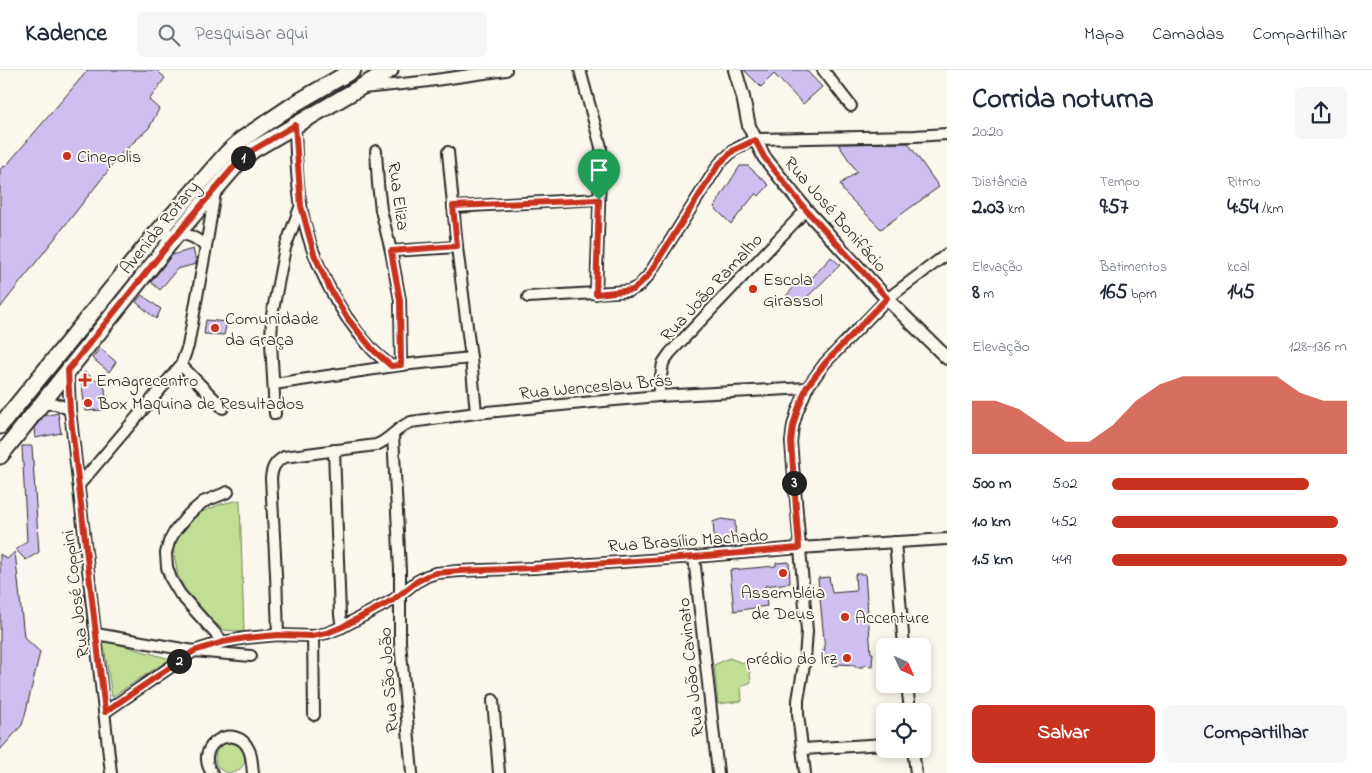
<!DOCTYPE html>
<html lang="pt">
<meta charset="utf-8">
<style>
body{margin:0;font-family:"Indie Flower",sans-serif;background:#f6f6f7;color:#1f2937;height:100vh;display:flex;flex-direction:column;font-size:19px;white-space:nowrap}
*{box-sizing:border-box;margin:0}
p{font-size:16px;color:#747a83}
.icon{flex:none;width:28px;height:28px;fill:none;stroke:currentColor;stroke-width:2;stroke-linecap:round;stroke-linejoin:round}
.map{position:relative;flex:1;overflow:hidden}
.details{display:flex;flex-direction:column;background:#fff;width:425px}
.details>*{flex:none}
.needle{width:32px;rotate:135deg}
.buttons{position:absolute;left:876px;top:568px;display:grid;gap:10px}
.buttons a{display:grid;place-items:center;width:55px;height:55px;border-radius:8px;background:#fff;box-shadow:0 2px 8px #0003;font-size:25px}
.pin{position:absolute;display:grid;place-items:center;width:42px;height:42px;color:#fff;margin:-51px -21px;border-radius:50% 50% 50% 0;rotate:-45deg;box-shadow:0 0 5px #0007}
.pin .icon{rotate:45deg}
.km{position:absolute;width:25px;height:25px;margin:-12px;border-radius:50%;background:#222;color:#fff;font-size:14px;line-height:25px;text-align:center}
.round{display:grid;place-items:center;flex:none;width:52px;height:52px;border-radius:8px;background:#f6f6f7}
.headline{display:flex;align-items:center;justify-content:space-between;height:85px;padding:0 25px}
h1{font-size:28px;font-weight:700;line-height:38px}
.metrics{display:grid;grid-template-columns:repeat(3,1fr);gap:8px;height:85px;padding:5px 25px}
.metrics div{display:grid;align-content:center}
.metrics b{font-size:21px;font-weight:700}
.metrics small{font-size:14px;font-weight:400}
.metrics p{font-size:14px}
.chart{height:140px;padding:10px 25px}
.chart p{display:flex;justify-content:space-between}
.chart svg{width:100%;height:90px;margin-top:5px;fill:#c8321e;opacity:.7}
.button{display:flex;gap:10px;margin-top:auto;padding:10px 25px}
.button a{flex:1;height:58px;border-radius:8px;background:#c8321e;color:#fff;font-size:20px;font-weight:700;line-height:58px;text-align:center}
.button a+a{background:#f6f6f7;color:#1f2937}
ul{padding:0 25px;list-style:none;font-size:16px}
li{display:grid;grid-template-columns:80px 60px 1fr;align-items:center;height:38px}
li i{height:12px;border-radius:6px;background:#c8321e}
header{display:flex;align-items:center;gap:30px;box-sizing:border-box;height:70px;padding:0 25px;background:#fff;border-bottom:1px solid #e0e1e3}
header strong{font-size:24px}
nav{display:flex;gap:28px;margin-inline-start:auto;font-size:18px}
.search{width:350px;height:45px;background:#f6f6f7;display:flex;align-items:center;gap:12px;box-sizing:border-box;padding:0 18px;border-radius:8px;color:#747a83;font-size:19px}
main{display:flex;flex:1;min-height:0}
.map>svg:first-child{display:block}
</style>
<header>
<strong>Kadence</strong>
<div class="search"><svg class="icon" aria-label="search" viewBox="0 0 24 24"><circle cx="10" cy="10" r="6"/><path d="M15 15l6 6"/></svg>Pesquisar aqui</div>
<nav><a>Mapa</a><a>Camadas</a><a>Compartilhar</a></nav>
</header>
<main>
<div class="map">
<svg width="947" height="703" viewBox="0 0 947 703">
<rect width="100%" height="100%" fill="#fbf7ec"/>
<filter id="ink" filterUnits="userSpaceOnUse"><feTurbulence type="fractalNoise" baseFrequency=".02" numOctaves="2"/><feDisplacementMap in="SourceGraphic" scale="10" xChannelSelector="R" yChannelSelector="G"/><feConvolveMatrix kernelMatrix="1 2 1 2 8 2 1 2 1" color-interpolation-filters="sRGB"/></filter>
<g filter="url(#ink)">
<!-- green -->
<g fill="#c2dd94" stroke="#768460">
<path d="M240 430 244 562 224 560 207 547 192 532 178 506 173 478 184 457 200 443 221 434Z"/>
<path d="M103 570 170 589 112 627Z"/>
<path d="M729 588 749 595 751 612 741 617 742 631 718 634 714 595Z"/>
<circle cx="230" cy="688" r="15"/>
</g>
<!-- building -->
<g fill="#cebff0" stroke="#2b2b2b">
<path d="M88 0H157L165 8 149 30 159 39 149 58 122 83 0 238V100L3 96 5 97Z"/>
<path d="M744 0H806L822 17 803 34 774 4 761 17Z"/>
<path d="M908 73 939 117 881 159 844 122 840 114 857 102 838 74Z"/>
<path d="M740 96H748L769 115 759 126 756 123 731 154 714 137Z"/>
<path d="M193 179 196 191V194L177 199 160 220 151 212 172 185Z"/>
<path d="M831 187 840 195 798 236 786 226 804 206 809 211Z"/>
<path d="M142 225 161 239 156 249 136 232Z"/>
<path d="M206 250 227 252 224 265 204 264Z"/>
<path d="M100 278 116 292 109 302 92 288Z"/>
<path d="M85 302 105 318 106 333 103 340 85 341 81 307Z"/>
<path d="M58 343 61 363 35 368 34 358 44 346Z"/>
<path d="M22 376H32L39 482 26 490 16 480 27 471Z"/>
<path d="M721 449 735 451 736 477 715 478 713 452Z"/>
<path d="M15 482 24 567 40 582 25 645 22 655 0 680V484L7 489Z"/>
<path d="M789 492 790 513 765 516 767 536 734 541 730 500 776 496V493Z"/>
<path d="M855 504H865L871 583H873L872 596 863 595V597H855V595L838 594V596L831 595V593H822L823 580H825L818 508 829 507 832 523 856 521Z"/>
</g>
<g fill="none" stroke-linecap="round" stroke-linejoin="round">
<!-- minor casing -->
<g stroke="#2b2b2b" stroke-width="14">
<g id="minor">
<path d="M580 0 601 77 596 224"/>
<path d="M823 0 851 36"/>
<path d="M363 18 421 12 506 0"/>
<path d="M295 55C296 82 296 110 301 136 310 187 336 240 371 278 377 285 384 290 391 296"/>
<path d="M376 81 378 114 381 140 391 181 400 230 401 295"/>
<path d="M448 82 457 177 471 288 476 343"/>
<path d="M453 137 599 129"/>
<path d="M155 165C178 164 189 160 206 177"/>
<path d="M391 181 457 177"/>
<path d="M528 227 629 221 639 216 648 206 719 94 734 80 755 69 915 66 947 64"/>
<path d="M181 295 223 338"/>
<path d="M68 300 70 340 111 703"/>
<path d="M274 314 401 295 471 288"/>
<path d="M658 326 663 293 670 283 806 140"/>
<path d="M40 335C54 332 58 334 70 340"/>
<path d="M275 344 271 272 272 245 285 178 301 135"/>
<path d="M393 365 400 500V572L412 703"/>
<path d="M334 380 340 545 342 557"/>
<path d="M79 415 181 295 188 276 206 177 215 122"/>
<path d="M895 472 904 576"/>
<path d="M694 487 718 703"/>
<path d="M96 564 194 581 251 586"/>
<path d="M278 565 276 504 271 408C272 398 275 392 284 387L376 375C390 370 397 357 411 352L476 343 658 326 807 318"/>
<path d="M313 566 314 645"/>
<path d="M223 572 180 524 171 509 167 497 166 483 169 472 175 461 189 444 203 432 228 422"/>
<path d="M907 614 910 641"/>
<path d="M493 630 499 703"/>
<path d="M105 642 194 581 223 572 246 568 278 565 313 566 327 563 342 557 393 530 416 512 427 506 436 503 459 501 533 498 694 487 799 478 947 469"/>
<path d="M803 679 885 674"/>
<path d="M913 679 916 703"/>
<path d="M212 703C192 674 237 651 249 680 252 686 252 696 253 703"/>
<path d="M805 703 798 644V630L805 589 807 561 791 372 793 356 797 342 807 318 825 293 887 229 947 184"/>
</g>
</g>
<!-- tertiary casing -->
<g stroke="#2b2b2b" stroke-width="16">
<path id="tertiary" d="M735 0 743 27 749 56 764 87 806 140 887 229 947 288"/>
</g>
<!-- primary casing -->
<g stroke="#2b2b2b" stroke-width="19">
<g id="primary">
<path d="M0 356 155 165 227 83 241 70 296 33 353 0"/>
<path d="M0 386 177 164 238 93 253 80 390 0"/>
</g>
</g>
<!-- minor -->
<use href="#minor" stroke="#fbf7ec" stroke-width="10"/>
<!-- tertiary -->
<use href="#tertiary" stroke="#fbf7ec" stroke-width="12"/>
<!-- primary -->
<use href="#primary" stroke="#fbf7ec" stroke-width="15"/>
</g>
</g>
<g fill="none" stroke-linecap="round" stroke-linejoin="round" filter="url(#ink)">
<!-- route casing -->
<g stroke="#fff" stroke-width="10">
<path id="route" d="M295 55 301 136 314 184 330 219 348 249 373 280 391 296 401 295 400 230 391 181 457 176 453 136 599 130 596 224 633 220 648 206 719 94 734 80 755 70 764 87 806 140 887 228 825 293 806 318 797 342 793 356 791 372 799 478 694 487 533 498 459 501 436 503 427 506 416 512 393 530 342 557 327 563 312 566 278 565 246 568 223 572 194 581 105 642 70 340 68 300 177 164 238 92 253 80Z"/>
</g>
<!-- route -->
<use href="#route" stroke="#c8321e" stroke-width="6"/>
</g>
<!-- markers -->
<g fill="#c8321e" stroke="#fbf7ec" stroke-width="2">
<circle cx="67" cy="86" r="5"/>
<circle cx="753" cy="219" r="5"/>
<circle cx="215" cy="258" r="5"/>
<path d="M82.5 302.5h5v5h5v5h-5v5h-5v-5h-5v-5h5z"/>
<circle cx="88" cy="333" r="5"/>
<circle cx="783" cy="503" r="5"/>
<circle cx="845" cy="547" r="5"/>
<circle cx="847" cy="588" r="5"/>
</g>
<g text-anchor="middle" stroke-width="4" stroke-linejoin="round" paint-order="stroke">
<!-- poi labels -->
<g font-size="18" fill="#2b2b2b" stroke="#fbf7ec" text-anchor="start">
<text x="77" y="92">Cinepolis</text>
<text x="763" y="215">Escola<tspan x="763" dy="21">Girassol</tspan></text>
<text x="225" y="254">Comunidade<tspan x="225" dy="21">da Graça</tspan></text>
<text x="96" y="316">Emagrecentro</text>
<text x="98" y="339">Box Maquina de Resultados</text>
<text x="783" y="528" text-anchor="middle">Assembléia<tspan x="783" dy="21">de Deus</tspan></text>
<text x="855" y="553">Accenture</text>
<text x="837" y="594" text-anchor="end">prédio do lrz</text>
</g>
<!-- street labels -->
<g font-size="18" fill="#2b2b2b" stroke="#fbf7ec">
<text transform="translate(399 126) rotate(82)" y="6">Rua Eliza</text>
<text transform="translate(836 144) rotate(49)" y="6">Rua José Bonifácio</text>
<text transform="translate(159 157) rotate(-51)" y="6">Avenida Rotary</text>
<text transform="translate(711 217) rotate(-47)" y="6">Rua João Ramalho</text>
<text transform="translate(596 316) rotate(-5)" y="6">Rua Wenceslau Brás</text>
<text transform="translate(688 470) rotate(-4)" y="6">Rua Brasílio Machado</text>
<text transform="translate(75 524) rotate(-97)" y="6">Rua José Coppini</text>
<text transform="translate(690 597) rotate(-96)" y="6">Rua João Cavinato</text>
<text transform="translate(388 610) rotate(-94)" y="6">Rua São João</text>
</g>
</g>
</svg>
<div class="buttons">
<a><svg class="needle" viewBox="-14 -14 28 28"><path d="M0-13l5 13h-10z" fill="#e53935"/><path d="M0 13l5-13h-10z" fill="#747a83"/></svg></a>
<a><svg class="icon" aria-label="locate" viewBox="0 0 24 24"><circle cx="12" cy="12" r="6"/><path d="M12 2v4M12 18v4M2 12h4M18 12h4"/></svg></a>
</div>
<div class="pin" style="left:599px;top:130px;background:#1e9e55"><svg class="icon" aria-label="arrive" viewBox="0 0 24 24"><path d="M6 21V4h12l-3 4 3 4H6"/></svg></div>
<b class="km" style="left:243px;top:88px">1</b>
<b class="km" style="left:179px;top:591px">2</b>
<b class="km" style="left:794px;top:413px">3</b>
</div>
<section class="details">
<div class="headline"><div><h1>Corrida noturna</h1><p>20:20</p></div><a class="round"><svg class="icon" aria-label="share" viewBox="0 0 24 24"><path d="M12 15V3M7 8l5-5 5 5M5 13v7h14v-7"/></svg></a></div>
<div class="metrics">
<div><p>Distância</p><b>2.03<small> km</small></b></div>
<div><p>Tempo</p><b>9:57</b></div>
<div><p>Ritmo</p><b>4:54<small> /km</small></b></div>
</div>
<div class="metrics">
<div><p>Elevação</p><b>8<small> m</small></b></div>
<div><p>Batimentos</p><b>165<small> bpm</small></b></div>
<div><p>kcal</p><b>145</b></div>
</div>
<div class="chart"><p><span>Elevação</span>128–136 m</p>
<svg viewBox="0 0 160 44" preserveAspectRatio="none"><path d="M0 44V18L10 18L20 22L30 30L40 38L50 38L60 30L70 18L80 10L90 6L100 6L110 6L120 6L130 6L140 14L150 18L160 18V44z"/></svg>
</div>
<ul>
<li><b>500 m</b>5:02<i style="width:84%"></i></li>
<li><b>1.0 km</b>4:52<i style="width:96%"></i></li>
<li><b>1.5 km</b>4:49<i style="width:100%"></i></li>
</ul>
<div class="button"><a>Salvar</a><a>Compartilhar</a></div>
</section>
</main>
